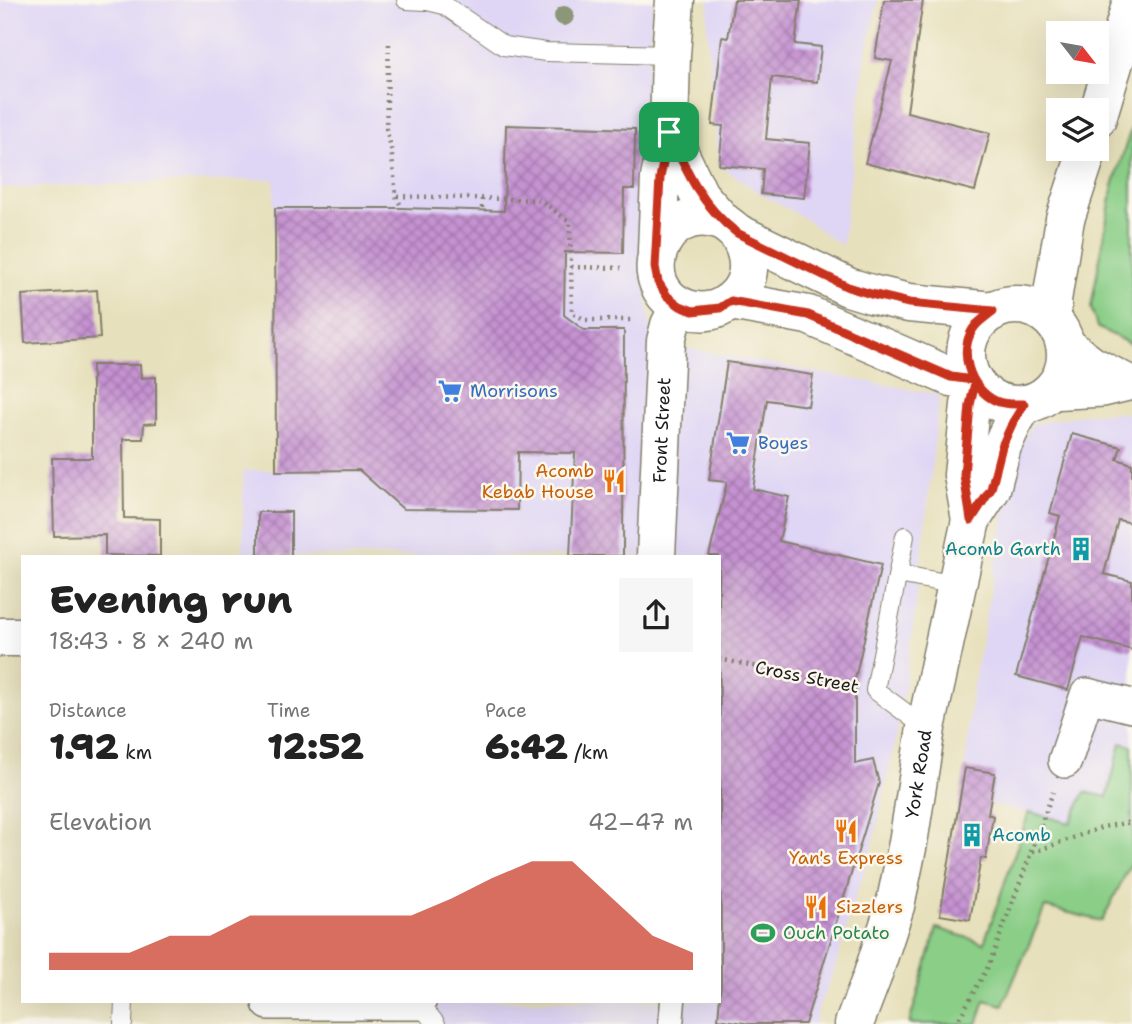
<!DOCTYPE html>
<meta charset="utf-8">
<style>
body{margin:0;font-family:"Shantell Sans",sans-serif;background:#f6f6f6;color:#222;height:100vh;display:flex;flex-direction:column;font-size:26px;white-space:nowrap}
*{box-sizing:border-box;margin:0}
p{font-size:23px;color:#767676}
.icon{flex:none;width:38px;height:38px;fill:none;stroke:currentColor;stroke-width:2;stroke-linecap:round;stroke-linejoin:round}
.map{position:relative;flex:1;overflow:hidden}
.panel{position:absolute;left:21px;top:555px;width:700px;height:448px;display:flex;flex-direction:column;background:#fff;border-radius:0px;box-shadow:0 7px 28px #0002}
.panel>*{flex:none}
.needle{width:46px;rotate:121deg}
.fabs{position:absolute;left:1046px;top:21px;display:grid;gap:14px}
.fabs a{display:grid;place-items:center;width:63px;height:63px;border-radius:0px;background:#fff;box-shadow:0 7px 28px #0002;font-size:35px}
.pin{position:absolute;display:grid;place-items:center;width:60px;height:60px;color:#fff;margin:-30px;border-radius:14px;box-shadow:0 4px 10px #0006}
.round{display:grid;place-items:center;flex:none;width:74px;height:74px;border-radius:0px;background:#f6f6f6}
.overview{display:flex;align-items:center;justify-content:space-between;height:119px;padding:0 28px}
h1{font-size:38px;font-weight:800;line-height:52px}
.stats{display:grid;grid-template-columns:repeat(3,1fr);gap:10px;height:119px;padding:7px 28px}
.stats div{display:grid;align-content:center}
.stats b{font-size:35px;font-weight:800}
.stats small{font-size:19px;font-weight:400}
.stats p{font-size:19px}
.chart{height:196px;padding:14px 28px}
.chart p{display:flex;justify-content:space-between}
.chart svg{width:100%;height:126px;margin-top:7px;fill:#c8321e;opacity:.7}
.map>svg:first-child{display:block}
</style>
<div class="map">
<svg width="1132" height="1024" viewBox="0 0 1132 1024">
<defs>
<pattern id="building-cross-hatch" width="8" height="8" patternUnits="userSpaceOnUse" patternTransform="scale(1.75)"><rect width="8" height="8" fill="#c693d2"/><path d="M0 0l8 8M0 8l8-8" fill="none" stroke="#a077aa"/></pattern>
</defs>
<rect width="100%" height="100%" fill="#fbf7ec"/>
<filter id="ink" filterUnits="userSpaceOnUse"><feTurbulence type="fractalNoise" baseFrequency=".0143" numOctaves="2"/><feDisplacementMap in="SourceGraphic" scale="14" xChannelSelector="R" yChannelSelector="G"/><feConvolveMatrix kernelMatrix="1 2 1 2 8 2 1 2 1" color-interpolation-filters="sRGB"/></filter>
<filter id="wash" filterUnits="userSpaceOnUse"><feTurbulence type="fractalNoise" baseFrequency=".00686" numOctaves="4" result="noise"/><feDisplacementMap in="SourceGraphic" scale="28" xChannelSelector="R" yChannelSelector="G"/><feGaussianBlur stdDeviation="1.57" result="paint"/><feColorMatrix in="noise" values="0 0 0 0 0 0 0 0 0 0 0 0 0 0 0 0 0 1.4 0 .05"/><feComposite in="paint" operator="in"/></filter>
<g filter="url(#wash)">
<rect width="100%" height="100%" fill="#e7e0bc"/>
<!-- built -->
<g fill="#dfd5f5">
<path d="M0 0H653L647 70 640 242 652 342 940 395 917 597 904 692 894 747 872 849 854 900 834 971 818 1008 815 1024H421L439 1001H719V556H243V471L276 470 274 179 0 188Z"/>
<path d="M709 0H878L865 60 842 246 801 216 761 194 719 165 707 27Z"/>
<path d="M1132 413V746L1121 744 1107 797 1070 823 989 804 994 773 965 768 972 692 1014 461 1032 424 1088 414Z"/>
</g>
<!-- green -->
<g fill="#8ace87" stroke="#537552" stroke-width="2">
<path d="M1132 125V345L1097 327 1091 307 1113 186Z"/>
<path d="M1121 743 1132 746V861L1102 921 1045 907 1003 1005 985 1000 977 1024H909L937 928 984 943 1029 812 1070 823 1085 792 1107 797Z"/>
</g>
<g id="blocks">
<!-- building -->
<g fill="url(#building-cross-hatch)">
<path d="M734 0H801L795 44 821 47 817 82 772 77 766 139 810 143 804 198 761 194 763 169 719 165 723 126 712 125 722 37 728 38Z"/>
<path d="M884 0H923L907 112 990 133 975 191 865 163 892 61 875 58Z"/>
<path d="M506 125 635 129 634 189H624L623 253 565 252 564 315 584 330H624L623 556H570L575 453 518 452 517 510 403 509 359 470 276 471 275 208H402L504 211Z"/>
<path d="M97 290 100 338 25 343 22 295Z"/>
<path d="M727 362 813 375 808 406 767 400 753 489 789 497 779 541 881 565 855 679V764L873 760 879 783 805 1024H751L718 1019 721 984 719 556H709L727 482 709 480Z"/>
<path d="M92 365H140L141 378 156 377V423L144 424 143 439H123L124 518 160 519V556L105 555V535L54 536 52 458H92Z"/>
<path d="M1072 434 1121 447 1117 459 1132 464V523L1118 520 1104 574 1132 581V650L1083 637 1068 690 1016 676 1060 516 1050 513Z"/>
<rect x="258" y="512" width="33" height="44"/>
<path d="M965 768 995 773 988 814 993 816 986 859 981 858 970 920 940 915Z"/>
</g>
</g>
</g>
<g filter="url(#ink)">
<use href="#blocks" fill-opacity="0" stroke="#827e6c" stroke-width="2"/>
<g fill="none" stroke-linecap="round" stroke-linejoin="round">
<!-- service casing -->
<g stroke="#827e6c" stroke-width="20">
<g id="service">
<path d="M406 0 427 1 444 5 504 46 546 52 671 55"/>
<path d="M905 536 875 690 926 728"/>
<path d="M898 574 956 585"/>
<path d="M419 1003 436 1024"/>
<path d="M123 1024 124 1001"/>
</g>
</g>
<!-- pedestrian casing -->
<g stroke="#827e6c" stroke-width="27">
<path id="pedestrian" d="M671 1024 673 1001"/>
</g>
<!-- minor casing -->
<g stroke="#827e6c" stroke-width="36">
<g id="minor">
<path d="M1065 342 1092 363 1131 383"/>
<path d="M1048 393 1103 390 1132 383"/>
<path d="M1065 761 1087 695 1132 706"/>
<path d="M269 1003H419V1001"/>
</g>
</g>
<!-- tertiary casing -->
<g stroke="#827e6c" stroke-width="41">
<g id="tertiary">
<path d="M669 132 699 195 722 221"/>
<path d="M737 233C754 259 753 289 723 306 713 312 699 313 687 309 628 289 660 199 720 221 726 223 732 229 737 233L848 287 871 294 909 303 993 311"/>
<path d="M657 250 660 178 669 132 671 55 675 0"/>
<path d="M731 301 808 315 951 377 973 380"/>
<path id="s1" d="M656 556 666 341 670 325 680 306"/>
<path d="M0 637H23"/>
</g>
</g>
<!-- secondary casing -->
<g stroke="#827e6c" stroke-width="41">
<g id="secondary">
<path d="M1097 118 1132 2"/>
<circle cx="1016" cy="355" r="50"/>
<path d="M1052 319V300L1065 219 1088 149"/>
<path d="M971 520 963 475 970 405 975 383"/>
<path id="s2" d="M854 1024 872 977 895 906 908 843 926 728 971 520 991 489 1002 446 1013 422 1024 404"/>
</g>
</g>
<!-- path -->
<g stroke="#827e6c" stroke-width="4.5" stroke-dasharray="2 5" stroke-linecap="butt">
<path d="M389 44 386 128 391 147 396 196 540 200 570 222 572 313 586 320H634"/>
<path d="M396 196 402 208"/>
<path d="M482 199V210"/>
<path d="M571 267 621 268"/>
<path d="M719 659 850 685"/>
<path d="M1031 852 1053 792"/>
<path d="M956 1024 989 965 1031 853 1103 827 1132 822"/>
</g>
<!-- service -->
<use href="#service" stroke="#fff" stroke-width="18"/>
<!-- pedestrian -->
<use href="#pedestrian" stroke="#fff" stroke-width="24"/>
<!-- minor -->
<use href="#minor" stroke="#fff" stroke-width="33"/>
<!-- tertiary -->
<use href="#tertiary" stroke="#fff" stroke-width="38"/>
<!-- secondary -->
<use href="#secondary" stroke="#fff" stroke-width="38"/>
</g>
<!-- trees -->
<circle fill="#8c9678" cx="564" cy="16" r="10"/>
</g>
<g fill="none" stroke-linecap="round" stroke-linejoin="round" filter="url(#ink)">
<!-- route casing -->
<g stroke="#fff" stroke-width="14">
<path id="route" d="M669 132 660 178 655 267 658 282 667 296 680 306 693 311 720 308 731 301 808 315 951 377 973 380 975 383 970 405 964 475 971 520 991 489 1002 446 1013 422 1024 404C1015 404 1005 405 996 401 969 389 956 348 976 325 981 320 988 315 993 311L909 303 871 294 848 287 737 233C702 206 686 172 669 132"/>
</g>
<!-- route -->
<use href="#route" stroke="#c8321e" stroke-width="9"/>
</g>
<!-- icons -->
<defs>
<g id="supermarket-bare" transform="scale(1.89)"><path d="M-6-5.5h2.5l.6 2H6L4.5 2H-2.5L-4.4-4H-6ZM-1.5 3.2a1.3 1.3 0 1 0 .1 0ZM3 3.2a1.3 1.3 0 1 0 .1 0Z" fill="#3f7fe0" stroke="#fbf7ec" stroke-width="2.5" paint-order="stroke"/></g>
<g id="restaurant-bare" transform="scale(1.89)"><path d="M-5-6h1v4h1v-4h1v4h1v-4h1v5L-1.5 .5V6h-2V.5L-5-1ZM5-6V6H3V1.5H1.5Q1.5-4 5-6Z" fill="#e8710a" stroke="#fbf7ec" stroke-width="2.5" paint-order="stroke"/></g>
<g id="building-bare" transform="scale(1.89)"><path d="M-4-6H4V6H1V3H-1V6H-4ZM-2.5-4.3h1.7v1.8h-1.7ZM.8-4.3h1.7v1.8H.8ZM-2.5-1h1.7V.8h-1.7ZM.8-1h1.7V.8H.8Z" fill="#0f9aa8" stroke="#fbf7ec" stroke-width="2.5" paint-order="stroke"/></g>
<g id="stadium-bare" transform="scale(1.89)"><path d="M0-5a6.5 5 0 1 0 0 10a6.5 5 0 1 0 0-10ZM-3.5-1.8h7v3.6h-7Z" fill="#2e9e5b" stroke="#fbf7ec" stroke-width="2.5" paint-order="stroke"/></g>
</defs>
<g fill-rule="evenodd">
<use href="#supermarket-bare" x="450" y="391"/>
<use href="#supermarket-bare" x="738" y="443"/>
<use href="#restaurant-bare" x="614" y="481"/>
<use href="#building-bare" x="1081" y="549"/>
<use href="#restaurant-bare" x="846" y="831"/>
<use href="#building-bare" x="972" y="835"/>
<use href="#restaurant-bare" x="816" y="907"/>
<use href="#stadium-bare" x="763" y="933"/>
</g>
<g text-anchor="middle" stroke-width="5" stroke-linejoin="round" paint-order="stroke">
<!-- shop labels -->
<g font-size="18" fill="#366cbe" stroke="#fbf7ec" text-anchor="start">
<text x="470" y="397">Morrisons</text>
<text x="758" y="449">Boyes</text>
</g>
<!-- street labels -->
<g font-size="18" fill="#1c1c1c" stroke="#fbf7ec">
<text dy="6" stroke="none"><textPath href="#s1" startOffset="126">Front Street</textPath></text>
<text transform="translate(807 677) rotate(11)" y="6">Cross Street</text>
<text dy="6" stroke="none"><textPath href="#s2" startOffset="259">York Road</textPath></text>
</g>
<!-- food labels -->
<g font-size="18" fill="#c56008" stroke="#fbf7ec" text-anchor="end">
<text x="594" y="477">Acomb<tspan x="594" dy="21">Kebab House</tspan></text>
<text x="846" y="864" text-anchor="middle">Yan's Express</text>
<text x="836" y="913" text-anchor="start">Sizzlers</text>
</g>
<!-- culture labels -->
<g font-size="18" fill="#0d838f" stroke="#fbf7ec" text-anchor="end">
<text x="1061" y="555">Acomb Garth</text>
<text x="992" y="841" text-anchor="start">Acomb</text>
</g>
<!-- leisure labels -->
<g font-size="18" fill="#27864d" stroke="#fbf7ec" text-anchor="start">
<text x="783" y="939">Ouch Potato</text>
</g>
</g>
</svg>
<div class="fabs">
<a><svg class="needle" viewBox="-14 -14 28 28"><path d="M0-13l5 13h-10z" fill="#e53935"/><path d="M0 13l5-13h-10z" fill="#767676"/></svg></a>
<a><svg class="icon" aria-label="layers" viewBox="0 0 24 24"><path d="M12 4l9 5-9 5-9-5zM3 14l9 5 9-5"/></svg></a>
</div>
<div class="pin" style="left:669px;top:132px;background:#1e9e55"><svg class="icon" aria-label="arrive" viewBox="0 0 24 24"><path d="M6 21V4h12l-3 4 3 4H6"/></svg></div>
<section class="panel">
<div class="overview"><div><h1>Evening run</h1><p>18:43 · 8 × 240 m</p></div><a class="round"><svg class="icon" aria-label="share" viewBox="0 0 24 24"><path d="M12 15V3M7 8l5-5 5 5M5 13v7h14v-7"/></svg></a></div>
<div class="stats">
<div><p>Distance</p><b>1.92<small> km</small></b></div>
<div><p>Time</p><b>12:52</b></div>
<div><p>Pace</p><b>6:42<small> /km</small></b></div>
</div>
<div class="chart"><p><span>Elevation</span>42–47 m</p>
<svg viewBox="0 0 160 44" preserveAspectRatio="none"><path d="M0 44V38L10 38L20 38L30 32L40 32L50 25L60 25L70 25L80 25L90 25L100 19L110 12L120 6L130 6L140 19L150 32L160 38V44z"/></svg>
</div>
</section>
</div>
